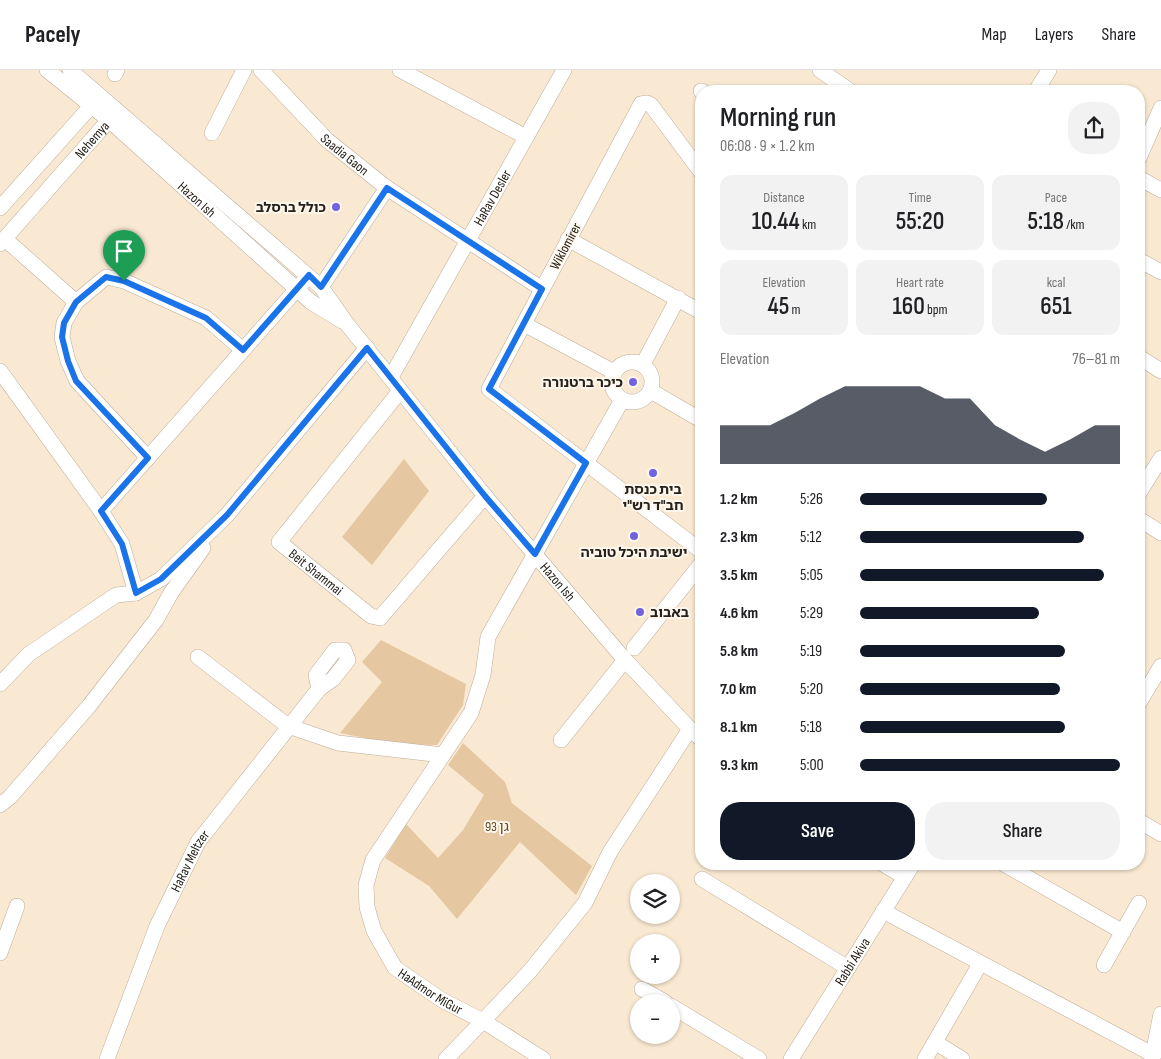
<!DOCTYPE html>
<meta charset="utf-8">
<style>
body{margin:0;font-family:"Sofia Sans Condensed","Noto Sans Hebrew",sans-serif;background:#f2f2f2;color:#202124;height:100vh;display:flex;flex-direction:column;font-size:19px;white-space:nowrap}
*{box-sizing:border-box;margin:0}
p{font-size:16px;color:#757577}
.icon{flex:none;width:28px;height:28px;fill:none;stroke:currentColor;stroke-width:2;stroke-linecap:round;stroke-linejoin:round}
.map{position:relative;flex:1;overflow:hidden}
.panel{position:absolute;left:695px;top:15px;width:450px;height:785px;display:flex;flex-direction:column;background:#fff;border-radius:20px;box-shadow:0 1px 4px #0004}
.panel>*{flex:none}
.controls{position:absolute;left:630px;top:804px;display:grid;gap:10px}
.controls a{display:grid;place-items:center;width:50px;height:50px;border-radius:50%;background:#fff;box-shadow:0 1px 4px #0004;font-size:25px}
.pin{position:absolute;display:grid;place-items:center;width:42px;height:42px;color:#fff;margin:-51px -21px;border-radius:50% 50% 50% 0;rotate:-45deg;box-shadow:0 0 5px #0007}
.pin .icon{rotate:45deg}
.round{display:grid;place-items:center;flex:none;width:52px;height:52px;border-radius:20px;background:#f2f2f2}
.headline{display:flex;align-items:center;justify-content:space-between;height:85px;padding:0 25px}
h1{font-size:28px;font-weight:600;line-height:38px}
.figures{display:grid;grid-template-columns:repeat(3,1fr);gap:8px;height:85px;padding:5px 25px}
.figures div{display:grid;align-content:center;border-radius:12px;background:#f2f2f2;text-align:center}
.figures b{font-size:25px;font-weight:600}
.figures small{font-size:14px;font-weight:400}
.figures p{font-size:14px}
.chart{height:140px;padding:10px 25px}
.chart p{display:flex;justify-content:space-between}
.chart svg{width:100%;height:90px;margin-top:5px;fill:#111827;opacity:.7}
.primary-button{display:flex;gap:10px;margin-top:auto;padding:10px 25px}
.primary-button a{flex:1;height:58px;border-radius:20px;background:#111827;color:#fff;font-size:20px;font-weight:600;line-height:58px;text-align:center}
.primary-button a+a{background:#f2f2f2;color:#202124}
ul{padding:0 25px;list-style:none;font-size:16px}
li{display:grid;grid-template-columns:80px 60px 1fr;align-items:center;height:38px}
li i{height:12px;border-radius:6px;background:#111827}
header{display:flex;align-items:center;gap:30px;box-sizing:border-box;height:70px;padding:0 25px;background:#fff;border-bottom:1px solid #e0e0e0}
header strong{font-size:24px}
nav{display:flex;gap:28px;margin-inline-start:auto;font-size:18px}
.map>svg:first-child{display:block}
</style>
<header>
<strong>Pacely</strong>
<nav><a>Map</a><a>Layers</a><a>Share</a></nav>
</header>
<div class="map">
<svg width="1161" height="989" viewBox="0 0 1161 989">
<rect width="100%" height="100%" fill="#fae9d2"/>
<!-- green -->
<g fill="#e5c8a2">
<path d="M404 389 429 421 372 495 342 467Z"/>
<path d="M381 570 466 614 463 635 437 675 394 674 340 663 382 612 362 592Z"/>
<path d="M463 673 505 712 512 733 592 796 576 825 520 772 457 849 429 816 385 788 406 754 438 788 463 760 484 725 448 695Z"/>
</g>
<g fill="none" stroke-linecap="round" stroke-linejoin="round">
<!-- minor casing -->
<g stroke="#bead98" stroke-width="16">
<g id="minor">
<path id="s1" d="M47 0 109 50 311 232 342 251"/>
<path id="s2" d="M70 0 321 217 347 254 485 426 625 590 690 659 701 669"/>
<path id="s3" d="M261 0 327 70 387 118 542 219"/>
<path d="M400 0 526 67"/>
<path d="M820 0 850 21"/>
<path d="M115 4 117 0"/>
<path d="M701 21H702"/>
<path d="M1036 21 1049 0"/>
<path d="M212 63 244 0"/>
<path d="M1139 88 1161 38"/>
<path d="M701 102 651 35 647 33 641 34 489 319 701 481"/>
<path d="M1139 108 1161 120"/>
<path d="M0 138 92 35 100 32"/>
<path d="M5 169 76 232"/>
<path d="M568 169 701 242"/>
<path id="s4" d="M0 174 109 50"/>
<path d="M1139 190 1161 202"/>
<path d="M321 217 387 118"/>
<path d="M524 254 614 302"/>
<path d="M1139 287 1161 301"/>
<circle cx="632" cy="312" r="20"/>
<path d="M643 294 678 228"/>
<path d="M0 301 101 441 122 474 136 523"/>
<path id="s5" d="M391 307 564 0"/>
<path id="s6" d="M400 321 279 472 371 546 380 548 485 426"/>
<path d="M651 321 701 350"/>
<path id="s7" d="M622 330 488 567 483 605 471 643 373 790 366 815 367 837 374 861 395 898 442 930 483 951 530 901 585 833 610 782 690 659"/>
<path d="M148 388 77 311 68 291 62 267 64 253 76 232 106 207 124 211 206 248 243 280"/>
<path d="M1139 423 1161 388"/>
<path d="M101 441 304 211"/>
<path d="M1139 449 1161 463"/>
<path d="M634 578 701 494"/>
<path d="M335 580H344L348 590 333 609 319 619 316 605Z"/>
<path d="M198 587 288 656 338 673 443 685"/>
<path d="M0 614 29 584 116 525 136 523 161 509 227 445 367 278"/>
<path d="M1139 633 1161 596"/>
<path d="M561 670 625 590"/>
<path d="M0 735 10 727 89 636 156 550 171 523 203 478"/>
<path d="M1139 751 1161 764"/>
<path d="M883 794 905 807"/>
<path d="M1004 794 1123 862"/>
<path d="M702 809 848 898"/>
<path d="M883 841 1154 985"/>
<path d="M0 883 17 836"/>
<path d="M1104 895 1139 833"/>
<path d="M642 919 665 932"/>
<path d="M671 936 759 989"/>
<path d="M935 972 962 989"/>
<path id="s8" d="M107 989 157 856 198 772 319 619"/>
<path d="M446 989 483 951 543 989"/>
<path id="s9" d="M791 989 913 794"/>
<path d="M925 989 980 894"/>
<path d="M1152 989 1161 944"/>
</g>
</g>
<!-- minor -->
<use href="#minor" stroke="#fff" stroke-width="15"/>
</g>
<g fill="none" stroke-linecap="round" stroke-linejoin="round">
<!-- route casing -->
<g stroke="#fff" stroke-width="10">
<path id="route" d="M387 118 542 219 489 319 586 393 535 484 485 426 367 278 227 445 161 509 136 523 122 474 101 441 148 388 76 311 68 291 62 267 64 253 76 232 106 207 124 211 206 248 243 280 309 205 321 217Z"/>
</g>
<!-- route -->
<use href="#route" stroke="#1a73e8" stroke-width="6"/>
</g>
<!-- markers -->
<g fill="#7262dd" stroke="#fef7ee" stroke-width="2">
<circle cx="336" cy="137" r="5"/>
<circle cx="633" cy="312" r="5"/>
<circle cx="653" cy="403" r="5"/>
<circle cx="634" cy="466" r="5"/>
<circle cx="640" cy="542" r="5"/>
</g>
<g text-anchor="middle" stroke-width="4" stroke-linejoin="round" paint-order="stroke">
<!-- street labels -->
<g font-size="14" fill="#272119" stroke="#fef7ee">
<text dy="5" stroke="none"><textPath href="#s4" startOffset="139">Nehemya</textPath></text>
<text dy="5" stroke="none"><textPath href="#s3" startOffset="119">Saadia Gaon</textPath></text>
<text dy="5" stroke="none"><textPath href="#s5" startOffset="206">HaRav Desler</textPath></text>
<text dy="5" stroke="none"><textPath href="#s1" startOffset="198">Hazon Ish</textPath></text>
<text transform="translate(565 176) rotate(-62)" y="5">Wiklomirer</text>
<text dy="5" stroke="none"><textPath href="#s6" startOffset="241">Beit Shammai</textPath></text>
<text dy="5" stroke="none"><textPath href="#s2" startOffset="710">Hazon Ish</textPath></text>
<text dy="5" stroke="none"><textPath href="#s8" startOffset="215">HaRav Meltzer</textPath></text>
<text dy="5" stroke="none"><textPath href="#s9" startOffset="115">Rabbi Akiva</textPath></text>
<text dy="5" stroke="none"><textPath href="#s7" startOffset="685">HaAdmor MiGur</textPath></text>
</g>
<!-- poi labels -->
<g font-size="14" font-weight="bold" fill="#272119" stroke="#fef7ee" text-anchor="end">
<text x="326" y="142">כולל ברסלב</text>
<text x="623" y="317">כיכר ברטנורה</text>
<text x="653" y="424" text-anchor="middle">בית כנסת<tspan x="653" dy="16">חב"ד רש"י</tspan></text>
<text x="634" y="487" text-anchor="middle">ישיבת היכל טוביה</text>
<text x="650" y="547" text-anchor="start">באבוב</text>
</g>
<!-- park labels -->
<g font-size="14" fill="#65481c" stroke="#fef7ee">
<text x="497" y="761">גן 93</text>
</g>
</g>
</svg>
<div class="controls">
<a><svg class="icon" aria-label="layers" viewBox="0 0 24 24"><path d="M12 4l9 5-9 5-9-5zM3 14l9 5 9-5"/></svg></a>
<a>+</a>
<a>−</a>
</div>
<div class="pin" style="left:124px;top:211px;background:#1e9e55"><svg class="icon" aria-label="arrive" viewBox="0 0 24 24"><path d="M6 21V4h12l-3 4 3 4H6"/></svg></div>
<section class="panel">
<div class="headline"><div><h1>Morning run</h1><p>06:08 · 9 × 1.2 km</p></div><a class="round"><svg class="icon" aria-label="share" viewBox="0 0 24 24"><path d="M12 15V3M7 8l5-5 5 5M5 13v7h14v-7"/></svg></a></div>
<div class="figures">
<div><p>Distance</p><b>10.44<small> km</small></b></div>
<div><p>Time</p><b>55:20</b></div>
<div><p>Pace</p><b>5:18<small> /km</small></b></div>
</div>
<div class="figures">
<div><p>Elevation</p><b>45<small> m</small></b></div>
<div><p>Heart rate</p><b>160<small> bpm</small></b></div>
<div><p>kcal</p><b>651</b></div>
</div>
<div class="chart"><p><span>Elevation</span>76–81 m</p>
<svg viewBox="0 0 160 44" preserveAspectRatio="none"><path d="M0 44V25L10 25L20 25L30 19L40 12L50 6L60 6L70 6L80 6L90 12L100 12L110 25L120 32L130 38L140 32L150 25L160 25V44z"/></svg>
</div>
<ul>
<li><b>1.2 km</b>5:26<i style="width:72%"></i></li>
<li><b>2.3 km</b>5:12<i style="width:86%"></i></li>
<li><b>3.5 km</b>5:05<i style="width:94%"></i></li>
<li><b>4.6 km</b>5:29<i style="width:69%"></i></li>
<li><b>5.8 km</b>5:19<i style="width:79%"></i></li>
<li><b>7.0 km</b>5:20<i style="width:77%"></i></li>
<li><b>8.1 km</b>5:18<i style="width:79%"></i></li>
<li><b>9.3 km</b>5:00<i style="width:100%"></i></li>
</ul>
<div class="primary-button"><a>Save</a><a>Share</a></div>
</section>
</div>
